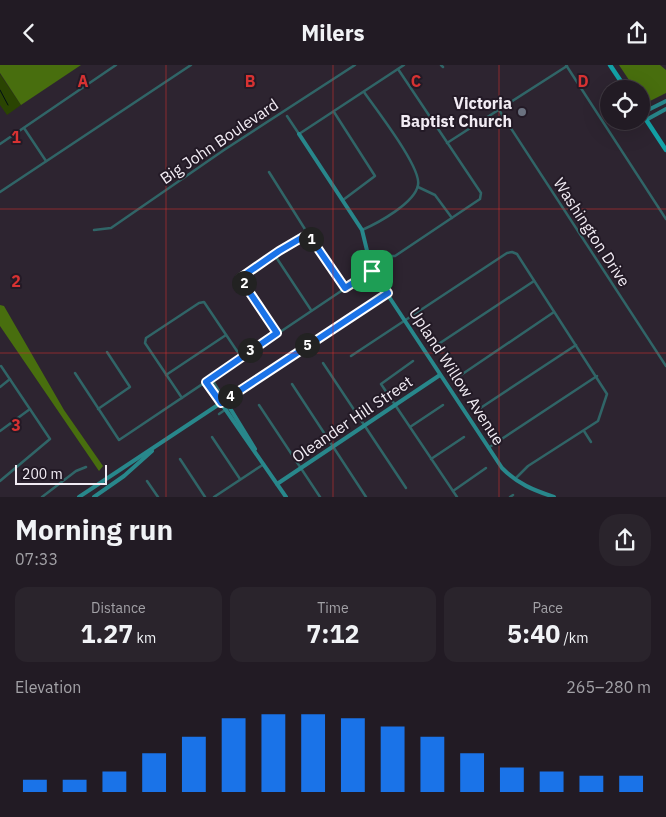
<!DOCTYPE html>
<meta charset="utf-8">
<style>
body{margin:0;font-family:"IBM Plex Sans",sans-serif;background:#2a242c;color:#f1f3f6;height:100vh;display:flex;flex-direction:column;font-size:19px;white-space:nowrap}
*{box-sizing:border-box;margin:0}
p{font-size:16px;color:#a2a1a6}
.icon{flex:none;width:28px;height:28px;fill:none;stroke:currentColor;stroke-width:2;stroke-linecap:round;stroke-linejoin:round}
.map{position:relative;height:432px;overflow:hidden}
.sheet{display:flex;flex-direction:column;background:#221b24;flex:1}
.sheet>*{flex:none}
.tools{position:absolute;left:600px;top:15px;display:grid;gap:10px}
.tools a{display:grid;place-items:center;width:50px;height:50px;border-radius:50%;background:#221b24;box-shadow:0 5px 20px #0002,0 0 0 1px #3f3941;font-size:25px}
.scale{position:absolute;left:15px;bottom:12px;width:92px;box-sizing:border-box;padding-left:5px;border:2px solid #f2ecf4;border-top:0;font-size:14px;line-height:18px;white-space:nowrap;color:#f2ecf4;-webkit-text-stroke:4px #231a26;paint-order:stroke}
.pin{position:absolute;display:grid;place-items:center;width:42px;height:42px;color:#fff;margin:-21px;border-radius:10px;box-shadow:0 2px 8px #0006}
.km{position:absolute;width:25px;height:25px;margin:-12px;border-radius:50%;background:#222;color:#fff;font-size:14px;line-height:25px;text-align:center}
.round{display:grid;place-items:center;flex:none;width:52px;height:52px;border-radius:20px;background:#2a242c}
.overview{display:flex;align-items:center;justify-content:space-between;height:85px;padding:0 15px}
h1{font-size:28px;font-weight:700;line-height:38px}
.stats{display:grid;grid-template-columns:repeat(3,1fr);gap:8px;height:85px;padding:5px 15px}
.stats div{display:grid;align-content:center;border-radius:12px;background:#2a242c;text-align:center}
.stats b{font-size:25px;font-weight:700}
.stats small{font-size:14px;font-weight:400}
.stats p{font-size:14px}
.chart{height:140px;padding:10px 15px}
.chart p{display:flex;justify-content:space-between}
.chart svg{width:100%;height:90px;margin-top:5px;stroke:#1a73e8;stroke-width:6}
header{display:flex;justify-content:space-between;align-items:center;height:65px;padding:0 15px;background:#221b24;font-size:22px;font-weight:700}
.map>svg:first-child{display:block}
</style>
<header><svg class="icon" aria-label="back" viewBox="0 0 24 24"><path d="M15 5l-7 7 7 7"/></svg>Milers<svg class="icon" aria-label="share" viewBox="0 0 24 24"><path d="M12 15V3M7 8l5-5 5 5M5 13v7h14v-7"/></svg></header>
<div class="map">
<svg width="666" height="432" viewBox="0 0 666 432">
<rect width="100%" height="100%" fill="#2d2430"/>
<!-- green -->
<path fill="#2a4402" d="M0 9 21 40 7 50 0 40Z"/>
<!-- forest -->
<g fill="#486e0e">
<path d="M0 0H81L21 40 0 8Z"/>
<path d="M619 0H660L666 5V28L644 39 641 34V24H635Z"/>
<path d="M0 240 4 241 64 345 103 401 99 406 0 261Z"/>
</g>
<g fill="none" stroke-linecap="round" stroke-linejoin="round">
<!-- stream -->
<path stroke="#020f15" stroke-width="1" d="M0 25 8 40"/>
<!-- street -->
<g stroke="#306567" stroke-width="2.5">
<path d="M441 0 443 2"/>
<path d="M566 0 666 154"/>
<path d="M499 45 666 301"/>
<path d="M334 47 375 111 343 135"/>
<path d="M287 51 299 69 404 0"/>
<path d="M24 63 46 96"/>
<path d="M447 78 567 1"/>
<path d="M0 79 116 0"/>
<path d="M269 107 308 169 345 223"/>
<path d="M418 122 435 130 452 153"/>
<path d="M0 127 191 0"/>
<path d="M94 165 111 163 224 85 355 0"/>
<path d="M362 165C378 158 415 138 418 120 422 103 375 43 364 27"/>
<path d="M274 189 311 245"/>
<path d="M387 191H395L480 134 481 128 398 4"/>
<path d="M277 268 240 213 279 186 308 169"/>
<path d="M437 280 534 216"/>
<path d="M351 291 507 188 512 187 517 189 607 329 598 356 528 401 515 414"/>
<path d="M413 296 381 319 457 432"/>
<path d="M323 298 406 423"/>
<path d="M75 308 119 375 371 206"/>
<path d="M166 310 226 270"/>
<path d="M458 312 554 247"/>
<path d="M211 313 225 335"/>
<path d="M206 317 221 338"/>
<path d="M292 319 366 432"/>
<path d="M0 322 10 314"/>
<path d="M182 333 145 278 146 273 199 238 204 237 241 292"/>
<path d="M259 340 320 432"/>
<path d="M98 344 130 322 107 287"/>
<path d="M479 344 576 280"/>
<path d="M219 349 235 338"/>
<path d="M410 362 443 340"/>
<path d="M0 366 30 344"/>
<path d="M584 366 591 377"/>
<path d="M212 372 240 414"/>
<path d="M488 383 597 311"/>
<path d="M180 394 205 432"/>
<path d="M431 394 464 372"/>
<path d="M0 416 50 374 1 301"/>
<path d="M147 416 158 432"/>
<path d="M453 426 486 403"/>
<path d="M42 432 76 406 86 402"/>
<path d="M214 432 264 399"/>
<path d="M510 432 513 430"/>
</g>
<!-- secondary -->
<g stroke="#28878b" stroke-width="4">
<path d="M642 48 666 36"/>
<path d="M646 55 666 44"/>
<path d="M299 69 362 165 372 206 502 403C518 419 533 425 554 432"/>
<path d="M225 335 255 384"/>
<path d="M221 338 286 432"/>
<path d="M277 419 440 310"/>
<path d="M79 432 387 228"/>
<path d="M94 432 124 411 152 386"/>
</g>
<!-- primary -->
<g stroke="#13a1a6" stroke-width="4.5">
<path d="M610 0 626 24"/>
<path d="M641 47 666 85"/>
</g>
</g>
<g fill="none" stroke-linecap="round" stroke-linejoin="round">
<!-- route casing -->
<g stroke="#fff" stroke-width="10">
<path id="route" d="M308 169 345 223 372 206 388 228 221 338 206 317 277 268 240 213 279 186Z"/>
</g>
<!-- route -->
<use href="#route" stroke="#1a73e8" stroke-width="6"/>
</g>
<!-- grid -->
<path fill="none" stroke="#d73232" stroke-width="1" stroke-opacity="0.55" d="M166 0V432M333 0V432M499 0V432M0 144H666M0 288H666"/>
<!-- markers -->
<circle fill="#6b7280" stroke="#231a26" stroke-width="2" cx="522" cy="47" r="5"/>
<g text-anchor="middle" stroke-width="4" stroke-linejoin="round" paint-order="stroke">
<!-- poi labels -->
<g font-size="16" font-weight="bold" fill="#f2ecf4" stroke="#231a26" text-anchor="end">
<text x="512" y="44">Victoria<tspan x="512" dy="18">Baptist Church</tspan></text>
</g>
<!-- street labels -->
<g font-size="16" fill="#f2ecf4" stroke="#231a26">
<text transform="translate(219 76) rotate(-34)" y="6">Big John Boulevard</text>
<text transform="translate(592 167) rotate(57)" y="6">Washington Drive</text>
<text transform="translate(457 311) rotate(57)" y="6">Upland Willow Avenue</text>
<text transform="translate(352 354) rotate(-34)" y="6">Oleander Hill Street</text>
</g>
</g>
<g font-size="16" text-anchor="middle" font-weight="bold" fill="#d73232" stroke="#231a26" stroke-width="4" stroke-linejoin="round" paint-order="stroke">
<text x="83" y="22">A</text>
<text x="250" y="22">B</text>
<text x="416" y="22">C</text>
<text x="583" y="22">D</text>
<text x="16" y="78">1</text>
<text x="16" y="222">2</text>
<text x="16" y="366">3</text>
</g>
</svg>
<div class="tools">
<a><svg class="icon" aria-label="locate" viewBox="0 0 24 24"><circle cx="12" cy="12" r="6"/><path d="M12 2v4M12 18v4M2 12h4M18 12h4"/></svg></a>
</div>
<div class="scale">200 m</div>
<div class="pin" style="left:372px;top:206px;background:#1e9e55"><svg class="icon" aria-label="arrive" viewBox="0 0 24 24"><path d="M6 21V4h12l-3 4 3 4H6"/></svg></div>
<b class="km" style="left:311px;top:174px">1</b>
<b class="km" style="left:244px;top:218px">2</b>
<b class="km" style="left:250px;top:285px">3</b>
<b class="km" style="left:230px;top:331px">4</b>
<b class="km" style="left:307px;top:280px">5</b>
</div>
<section class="sheet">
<div class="overview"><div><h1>Morning run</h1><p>07:33</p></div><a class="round"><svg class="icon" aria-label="share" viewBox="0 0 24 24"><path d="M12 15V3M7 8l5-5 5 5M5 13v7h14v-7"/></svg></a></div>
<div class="stats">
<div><p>Distance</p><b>1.27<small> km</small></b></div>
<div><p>Time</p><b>7:12</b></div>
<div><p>Pace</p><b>5:40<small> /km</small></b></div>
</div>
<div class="chart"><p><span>Elevation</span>265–280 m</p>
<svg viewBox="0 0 160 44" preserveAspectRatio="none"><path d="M5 44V38M15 44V38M25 44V34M35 44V25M45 44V17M55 44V8M65 44V6M75 44V6M85 44V8M95 44V12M105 44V17M115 44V25M125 44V32M135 44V34M145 44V36M155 44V36"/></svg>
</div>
</section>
